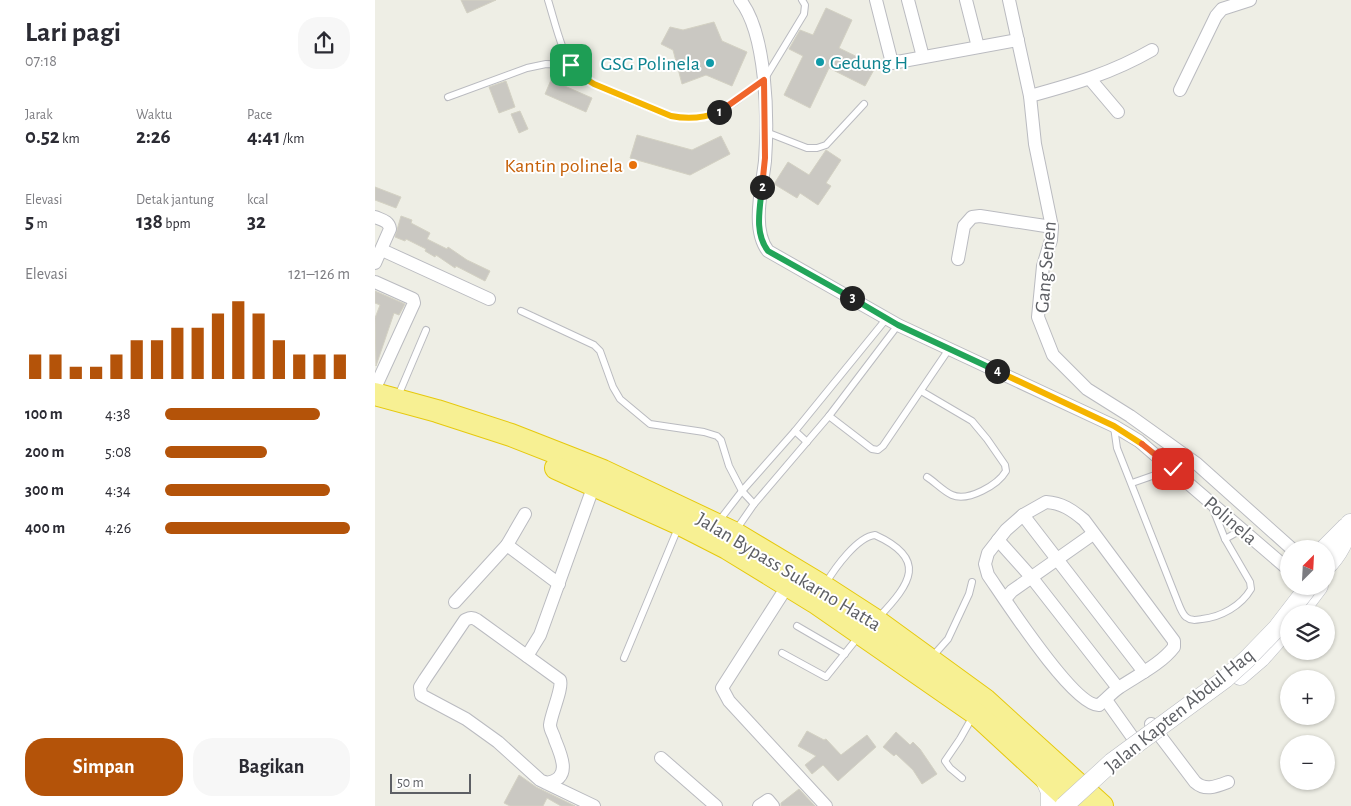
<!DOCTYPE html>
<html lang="id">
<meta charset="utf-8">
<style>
body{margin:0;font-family:"Alegreya Sans",sans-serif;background:#f7f7f7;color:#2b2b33;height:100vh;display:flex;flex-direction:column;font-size:19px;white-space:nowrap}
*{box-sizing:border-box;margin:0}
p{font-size:16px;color:#7c7c81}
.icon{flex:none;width:28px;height:28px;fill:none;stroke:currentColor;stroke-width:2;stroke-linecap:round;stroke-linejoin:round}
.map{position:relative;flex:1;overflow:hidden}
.details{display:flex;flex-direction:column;background:#fff;width:375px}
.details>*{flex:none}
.needle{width:32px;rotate:24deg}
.tools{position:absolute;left:905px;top:540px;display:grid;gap:10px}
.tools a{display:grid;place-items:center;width:55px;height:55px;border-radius:50%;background:#fff;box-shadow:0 1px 4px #0004;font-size:25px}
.scale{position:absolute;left:15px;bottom:12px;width:81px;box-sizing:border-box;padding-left:5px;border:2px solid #5d5f64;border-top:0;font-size:14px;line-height:18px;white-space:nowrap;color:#5d5f64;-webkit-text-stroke:4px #fff;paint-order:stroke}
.pin{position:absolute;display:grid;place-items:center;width:42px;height:42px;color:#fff;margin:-21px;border-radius:10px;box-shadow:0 2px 8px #0006}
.km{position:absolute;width:25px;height:25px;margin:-12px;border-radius:50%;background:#222;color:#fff;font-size:14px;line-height:25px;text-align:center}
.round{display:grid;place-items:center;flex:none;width:52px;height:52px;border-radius:20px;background:#f7f7f7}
.head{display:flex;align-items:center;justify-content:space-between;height:85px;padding:0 25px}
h1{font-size:28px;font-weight:600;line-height:38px}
.figures{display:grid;grid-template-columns:repeat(3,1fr);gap:8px;height:85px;padding:5px 25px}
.figures div{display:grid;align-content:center}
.figures b{font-size:21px;font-weight:600}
.figures small{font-size:14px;font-weight:400}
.figures p{font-size:14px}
.chart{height:140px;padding:10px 25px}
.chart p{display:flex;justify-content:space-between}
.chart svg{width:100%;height:90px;margin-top:5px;stroke:#b45309;stroke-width:6}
.cta{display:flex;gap:10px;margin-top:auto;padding:10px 25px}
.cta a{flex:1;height:58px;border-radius:20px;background:#b45309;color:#fff;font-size:20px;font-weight:600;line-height:58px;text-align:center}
.cta a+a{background:#f7f7f7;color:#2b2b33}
ul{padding:0 25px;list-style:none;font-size:16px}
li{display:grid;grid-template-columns:80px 60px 1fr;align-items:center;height:38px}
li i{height:12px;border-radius:6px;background:#b45309}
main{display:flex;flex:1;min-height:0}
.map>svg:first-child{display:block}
</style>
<main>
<section class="details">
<div class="head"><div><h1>Lari pagi</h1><p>07:18</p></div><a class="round"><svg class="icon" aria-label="share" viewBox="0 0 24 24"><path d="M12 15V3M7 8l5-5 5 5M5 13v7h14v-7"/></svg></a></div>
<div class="figures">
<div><p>Jarak</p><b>0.52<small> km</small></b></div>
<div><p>Waktu</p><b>2:26</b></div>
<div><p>Pace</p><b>4:41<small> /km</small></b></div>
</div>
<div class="figures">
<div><p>Elevasi</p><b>5<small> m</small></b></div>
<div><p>Detak jantung</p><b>138<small> bpm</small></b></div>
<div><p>kcal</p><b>32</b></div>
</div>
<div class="chart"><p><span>Elevasi</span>121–126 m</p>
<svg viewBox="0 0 160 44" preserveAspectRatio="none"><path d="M5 44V32M15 44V32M25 44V38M35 44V38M45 44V32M55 44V25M65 44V25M75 44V19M85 44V19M95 44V12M105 44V6M115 44V12M125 44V25M135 44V32M145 44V32M155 44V32"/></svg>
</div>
<ul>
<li><b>100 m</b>4:38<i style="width:84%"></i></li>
<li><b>200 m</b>5:08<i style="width:55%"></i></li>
<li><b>300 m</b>4:34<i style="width:89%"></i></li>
<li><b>400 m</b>4:26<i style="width:100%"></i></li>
</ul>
<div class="cta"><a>Simpan</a><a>Bagikan</a></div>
</section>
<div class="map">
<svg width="976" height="806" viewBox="0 0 976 806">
<rect width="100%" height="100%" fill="#eeeee5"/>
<!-- building -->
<g fill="#cac8c2" stroke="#d3d1c3">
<path d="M86 0H121L92 13Z"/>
<path d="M451 8 477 20 464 48 501 66 490 86 454 68 435 108 409 95 428 56 414 49 425 30 438 35Z"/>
<path d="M339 22 347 41 372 52 357 86 331 75 307 84 298 50 286 44 295 27 308 30Z"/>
<path d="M176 80 217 98 211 112 170 94Z"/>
<path d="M131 81 140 107 124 113 114 87Z"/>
<path d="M145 111 153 129 144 133 136 114Z"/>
<path d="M262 135 317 150 346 136 355 154 315 175 255 158Z"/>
<path d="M451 150 466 160 451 183 456 186 443 205 425 193 422 198 399 184 413 162 434 175Z"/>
<path d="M0 187 26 197 21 208 0 200Z"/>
<path d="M26 216 37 220 36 223 55 233 52 239 72 249 73 247 92 260 115 271 110 281 81 266 80 268 61 255 60 257 50 251 51 249 31 239 30 241 20 237Z"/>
<path d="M0 291 30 304 24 315 19 313 1 366 0 318 5 305 0 303Z"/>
<path d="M432 731 449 740 451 739 466 755 492 735 501 747 463 781 448 765 437 774 430 765 441 756 423 746Z"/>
<path d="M521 732 535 745 538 742 545 749 562 774 547 784 538 770 521 754 519 756 508 747Z"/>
<path d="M144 775 161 787 200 806H186L172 798 168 806H135L129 803Z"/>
<path d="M424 789 440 806H406V803Z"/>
</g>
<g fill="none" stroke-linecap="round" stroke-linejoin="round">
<!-- lane casing -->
<g stroke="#babbc0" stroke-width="8">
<g id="lane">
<path d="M173 0C179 19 186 50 196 66 210 85 272 106 296 116L306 118 322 117 342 113 360 102 389 80 429 14 430 5 427 0"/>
<path d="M73 97 152 68 171 64 196 65"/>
<path d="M391 132 432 148H442L451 145 489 104"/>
<path d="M146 311 219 345 225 351 238 387 245 399 275 424 329 432 342 436 346 440 354 466 367 491 379 504"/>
<path d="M546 391 597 421 612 439 630 465 631 471C623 485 593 502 577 495 568 491 560 482 552 477"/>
<path d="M23 396 51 330"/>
<path d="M454 416 497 449 503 450 508 446 574 349"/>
<path d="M739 427 742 448 802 600C804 605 807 614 811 617 816 621 821 620 827 619 846 617 866 606 876 589L875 582 850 539 838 509"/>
<path d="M420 431 432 442"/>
<path d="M757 483 797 469"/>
<path d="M344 521 367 491 420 431 512 318"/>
<path d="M361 530 379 504 454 416 523 325"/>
<path d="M850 539 866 530"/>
<path d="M451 583C460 568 482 537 500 535 553 559 536 583 504 617"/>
<path d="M422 626 470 654"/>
<path d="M407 653 451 677 484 636"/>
<path d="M557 657 573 639 594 594 597 582"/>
<path d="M249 658 303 528"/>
<path d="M587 778 575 768 570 761 585 739 598 716"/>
</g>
</g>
<!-- street casing -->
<g stroke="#babbc0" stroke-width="14">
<g id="street">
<path d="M365 0C392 34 393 118 390 161 387 188 376 229 393 251L523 325 739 426 764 441 914 570"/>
<path d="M501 0 517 63 643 40"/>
<path d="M533 0 548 57"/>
<path d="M591 0 603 47"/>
<path d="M634 0 655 96 660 144 677 227 676 240 668 266 663 317 678 355 712 389 755 416 822 464 917 549"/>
<path d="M715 79 743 112"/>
<path d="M805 90 841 16 847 9 875 0"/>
<path d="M655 96C699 84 737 73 777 50"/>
<path d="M0 217C7 220 14 221 15 229L0 263"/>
<path d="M7 250 114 299"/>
<path d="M583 259 589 226 597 217 605 216 677 227"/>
<path d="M0 282 38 299 39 303 0 388"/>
<path d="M671 502C687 503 697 510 709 520L799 641V647C786 664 763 675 745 687 737 692 731 700 724 705 699 707 629 598 613 575L610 564 613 553 631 530 648 515Z"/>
<path d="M648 515 769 672"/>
<path d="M623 540 657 578 743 688"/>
<path d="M132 545 184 584"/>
<path d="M413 585 347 688 354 701 451 806"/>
<path d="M630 599 637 591 718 534"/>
<path d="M80 602 132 545 150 514"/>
<path d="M152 656 165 635 219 485"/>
<path d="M731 700 758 738"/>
<path d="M776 724 820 782C830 791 840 787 853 782"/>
<path d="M286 758 341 806"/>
<path d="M171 783C197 779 187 757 180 740 179 735 175 730 175 725 176 714 188 688 185 680L102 620C97 617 95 618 90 620L50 679 45 687 46 695 91 719 123 742 165 780 171 783 219 806"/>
<path d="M384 806 393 800 398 806"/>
</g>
</g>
<!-- secondary casing -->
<g stroke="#babcc2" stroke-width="19">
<g id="secondary">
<path d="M949 549 971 527"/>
<path d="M951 567C964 554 970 541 975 523"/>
<path d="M926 610 944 586"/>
<path d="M865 676 886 658 908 633"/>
<path d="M668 776 675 792V806"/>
</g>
</g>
<!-- highway casing -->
<g stroke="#e6c90d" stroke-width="24">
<g id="highway">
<path d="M0 394 62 411 136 435 228 471 359 533 449 587 500 620 610 700 727 806"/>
<path d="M181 468 305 524 352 548 440 602 600 713 701 806"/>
</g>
</g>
<!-- lane -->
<use href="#lane" stroke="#fff" stroke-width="6"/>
<!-- street -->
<use href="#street" stroke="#fff" stroke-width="12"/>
<!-- secondary -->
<use href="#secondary" stroke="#fff" stroke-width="18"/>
<!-- highway -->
<use href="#highway" stroke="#f7f093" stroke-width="22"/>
<!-- secondary-bridge casing -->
<g stroke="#babcc2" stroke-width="19" stroke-linecap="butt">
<path id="secondary-bridge" d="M689 806 737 762 850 679 872 659 902 628 932 589"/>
</g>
<!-- secondary-bridge -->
<use href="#secondary-bridge" stroke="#fff" stroke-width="18"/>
</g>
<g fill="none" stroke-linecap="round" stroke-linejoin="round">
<!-- split-1 casing -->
<g stroke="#fff" stroke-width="10">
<path id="split-1" d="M196 65 203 74 219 84 296 116C311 119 329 118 344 112"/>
</g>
<!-- split-2 casing -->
<g stroke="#fff" stroke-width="10">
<path id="split-2" d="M344 112 389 80 390 158 387 187"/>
</g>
<!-- split-3 casing -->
<g stroke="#fff" stroke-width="10">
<path id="split-3" d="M387 187C385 208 379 233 393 251L477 298"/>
</g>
<!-- split-4 casing -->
<g stroke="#fff" stroke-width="10">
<path id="split-4" d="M477 298 523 325 622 371"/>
</g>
<!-- split-5 casing -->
<g stroke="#fff" stroke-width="10">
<path id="split-5" d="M622 371 739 426 767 444"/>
</g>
<!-- split-6 casing -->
<g stroke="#fff" stroke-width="10">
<path id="split-6" d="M767 444 798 469"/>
</g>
<!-- split-1 -->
<use href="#split-1" stroke="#f5b400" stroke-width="6"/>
<!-- split-2 -->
<use href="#split-2" stroke="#f0652b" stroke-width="6"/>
<!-- split-3 -->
<use href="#split-3" stroke="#22a559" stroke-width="6"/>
<!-- split-4 -->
<use href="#split-4" stroke="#22a559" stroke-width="6"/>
<!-- split-5 -->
<use href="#split-5" stroke="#f5b400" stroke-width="6"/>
<!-- split-6 -->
<use href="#split-6" stroke="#f0652b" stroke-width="6"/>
</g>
<!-- markers -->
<g fill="#0f9aa8" stroke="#fff" stroke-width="2">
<circle cx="445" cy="62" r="5"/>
<circle cx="335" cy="63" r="5"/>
</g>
<circle fill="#e8710a" stroke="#fff" stroke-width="2" cx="258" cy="165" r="5"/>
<g text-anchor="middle" stroke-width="4" stroke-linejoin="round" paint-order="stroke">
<!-- culture labels -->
<g font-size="20" fill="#0d838f" stroke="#fff" text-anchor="start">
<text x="455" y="69">Gedung H</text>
<text x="325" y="70" text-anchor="end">GSG Polinela</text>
</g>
<!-- food labels -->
<g font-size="20" fill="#c56008" stroke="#fff" text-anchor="end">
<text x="248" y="172">Kantin polinela</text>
</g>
<!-- street labels -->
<g font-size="20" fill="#5d5f64" stroke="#fff">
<text transform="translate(670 267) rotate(-85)" y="7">Gang Senen</text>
<text transform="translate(856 520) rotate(41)" y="7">Polinela</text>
<text transform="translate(414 571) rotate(31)" y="7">Jalan Bypass Sukarno Hatta</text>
<text transform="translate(804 710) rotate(-39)" y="7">Jalan Kapten Abdul Haq</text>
</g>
</g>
</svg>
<div class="tools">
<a><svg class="needle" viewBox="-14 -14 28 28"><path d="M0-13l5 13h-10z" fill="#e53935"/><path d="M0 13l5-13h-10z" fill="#7c7c81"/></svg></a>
<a><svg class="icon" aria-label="layers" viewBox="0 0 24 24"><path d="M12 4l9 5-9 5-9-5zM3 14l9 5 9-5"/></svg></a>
<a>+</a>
<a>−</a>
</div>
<div class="scale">50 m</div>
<div class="pin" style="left:196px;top:65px;background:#1e9e55"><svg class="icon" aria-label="arrive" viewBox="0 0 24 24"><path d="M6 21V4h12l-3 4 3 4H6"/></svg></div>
<div class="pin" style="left:798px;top:469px;background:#d93025"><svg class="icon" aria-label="check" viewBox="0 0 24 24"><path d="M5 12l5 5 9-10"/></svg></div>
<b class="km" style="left:344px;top:112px">1</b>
<b class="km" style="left:387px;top:187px">2</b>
<b class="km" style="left:477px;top:298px">3</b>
<b class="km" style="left:622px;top:371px">4</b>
</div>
</main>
